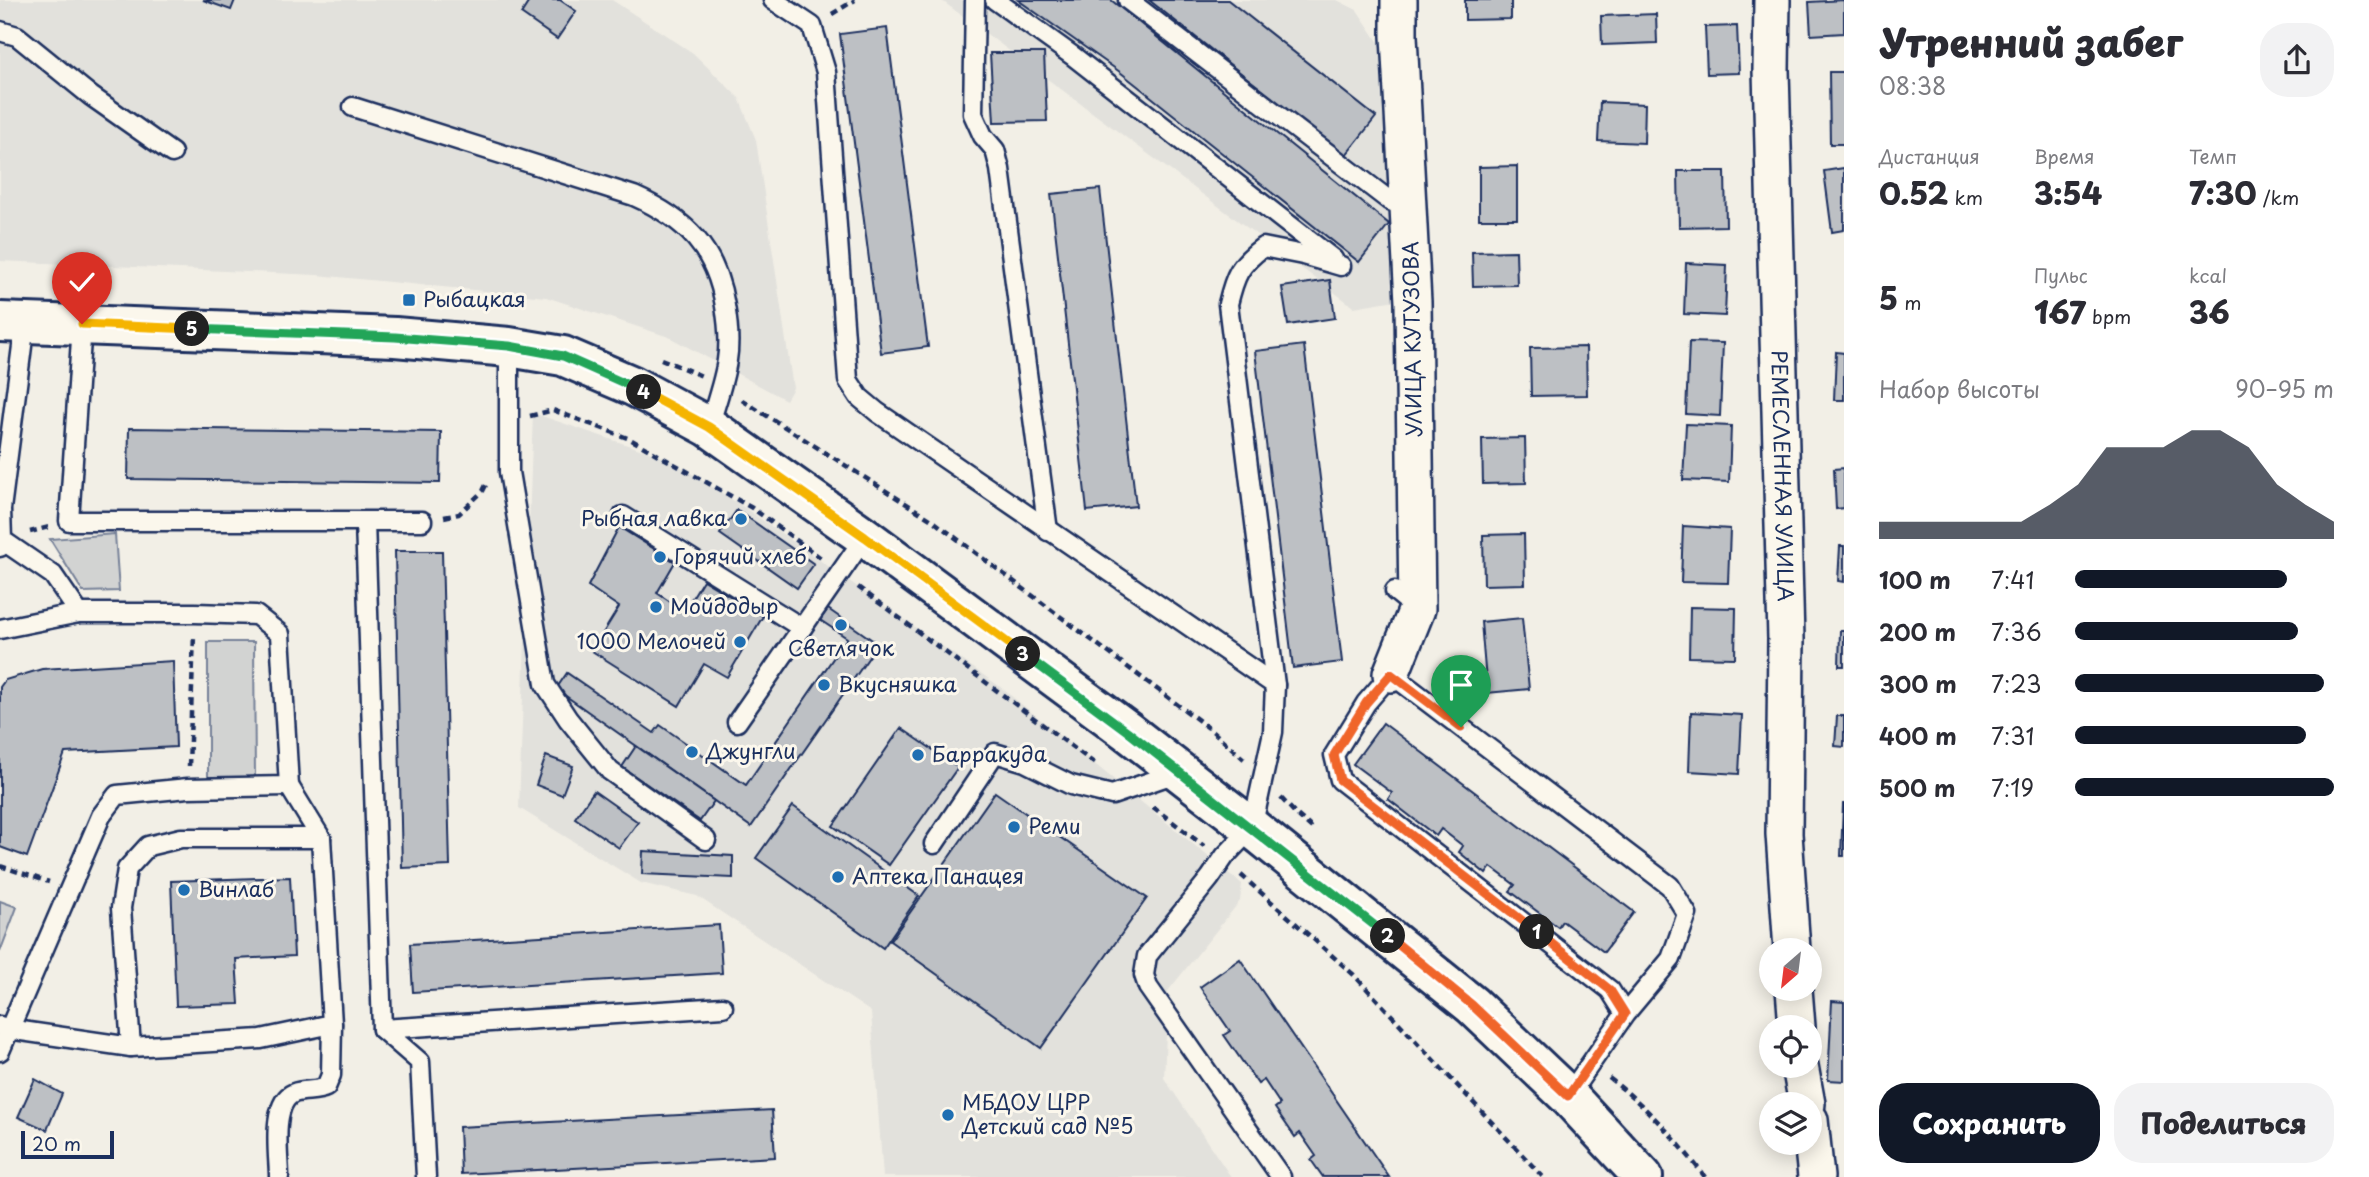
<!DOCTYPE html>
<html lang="ru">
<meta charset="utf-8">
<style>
body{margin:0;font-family:"Playpen Sans",sans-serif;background:#f2f2f3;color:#2b2b33;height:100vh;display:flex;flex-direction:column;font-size:26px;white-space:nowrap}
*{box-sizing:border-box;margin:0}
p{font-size:23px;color:#7c7c81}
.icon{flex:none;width:38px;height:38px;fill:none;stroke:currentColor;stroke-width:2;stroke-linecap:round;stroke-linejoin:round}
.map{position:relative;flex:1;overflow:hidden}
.details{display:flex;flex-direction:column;background:#fff;width:525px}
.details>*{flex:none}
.needle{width:46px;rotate:208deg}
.buttons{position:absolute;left:1759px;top:938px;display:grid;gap:14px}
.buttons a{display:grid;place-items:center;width:63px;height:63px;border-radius:50%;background:#fff;box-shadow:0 4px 18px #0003;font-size:35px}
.scale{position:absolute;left:21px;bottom:18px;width:93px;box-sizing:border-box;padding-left:7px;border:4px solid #1b2f5e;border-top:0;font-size:19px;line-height:24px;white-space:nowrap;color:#1b2f5e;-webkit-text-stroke:5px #fbf7ec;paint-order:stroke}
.pin{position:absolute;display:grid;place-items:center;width:60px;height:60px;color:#fff;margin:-72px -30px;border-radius:50% 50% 50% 0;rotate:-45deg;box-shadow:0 0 7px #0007}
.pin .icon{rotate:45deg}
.km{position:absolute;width:35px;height:35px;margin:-18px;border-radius:50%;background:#222;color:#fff;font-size:19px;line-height:35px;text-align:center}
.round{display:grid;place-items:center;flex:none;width:74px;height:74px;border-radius:28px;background:#f2f2f3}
.overview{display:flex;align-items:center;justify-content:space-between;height:119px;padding:0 35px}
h1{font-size:38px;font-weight:800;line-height:52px}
.stats{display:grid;grid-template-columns:repeat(3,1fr);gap:10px;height:119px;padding:7px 35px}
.stats div{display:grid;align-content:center}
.stats b{font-size:30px;font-weight:800}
.stats small{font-size:19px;font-weight:400}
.stats p{font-size:19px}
.chart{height:196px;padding:14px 35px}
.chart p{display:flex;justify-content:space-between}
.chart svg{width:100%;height:126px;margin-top:7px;fill:#111827;opacity:.7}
.primary-button{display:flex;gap:14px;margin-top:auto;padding:14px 35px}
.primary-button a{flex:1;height:80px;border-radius:28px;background:#111827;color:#fff;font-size:28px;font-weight:800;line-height:80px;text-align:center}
.primary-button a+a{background:#f2f2f3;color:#2b2b33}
ul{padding:0 35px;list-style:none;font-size:23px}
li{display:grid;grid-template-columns:112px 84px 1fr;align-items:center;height:52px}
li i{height:18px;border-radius:9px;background:#111827}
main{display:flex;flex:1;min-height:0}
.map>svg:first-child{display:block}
</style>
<main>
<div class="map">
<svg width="1844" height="1177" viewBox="0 0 1844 1177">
<rect width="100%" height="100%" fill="#f2efe6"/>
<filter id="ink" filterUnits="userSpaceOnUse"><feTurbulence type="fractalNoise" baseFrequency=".0143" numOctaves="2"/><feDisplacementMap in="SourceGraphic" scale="14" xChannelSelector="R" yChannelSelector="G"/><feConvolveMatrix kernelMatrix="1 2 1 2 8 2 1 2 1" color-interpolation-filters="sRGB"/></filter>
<g filter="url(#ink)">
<!-- built -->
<g fill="#e2e1dc">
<path d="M0 0H612L693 53 739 98 756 140 793 388 786 400 669 337 546 297 317 275 0 261Z"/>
<path d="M941 0H1337L1357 10 1412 92 1425 295 1354 307Z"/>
<path d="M533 413 669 459 745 508 999 686 1242 884 1240 901 1168 991 1164 1078 1231 1177H883L871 1012 697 896 641 883 519 808Z"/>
</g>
<!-- green -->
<g fill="#d2d3d2" stroke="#768198" stroke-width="2">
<path d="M115 534 119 591 83 592 50 539Z"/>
<path d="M208 642H254L255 780H208Z"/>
<path d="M0 901 17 907 0 952Z"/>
</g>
<!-- building -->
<g fill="#bdc0c4" stroke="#1b2f5e" stroke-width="2">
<path d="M203 0H235L231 10Z"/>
<path d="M530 0H560L576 11 557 39 521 14Z"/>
<path d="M1018 0H1111L1389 224 1359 262 1120 72Z"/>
<path d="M1149 0H1228L1376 117 1345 156Z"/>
<path d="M1465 0H1511V19L1465 20Z"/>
<path d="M1844 0V33L1811 35 1809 2Z"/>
<path d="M1656 14 1657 43 1602 45 1601 16Z"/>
<path d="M1737 26 1739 73 1707 74 1705 27Z"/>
<path d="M887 28 928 347 881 353 840 34Z"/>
<path d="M990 53H1044L1047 121 994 122Z"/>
<path d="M1829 72H1844V144H1830Z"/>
<path d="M1600 102 1645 104 1644 143 1598 141Z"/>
<path d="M1517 166V219H1479V167Z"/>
<path d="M1844 168V230L1832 232 1824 171Z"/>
<path d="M1678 171H1725L1726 226 1679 227Z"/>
<path d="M1100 189 1136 506 1087 511 1051 194Z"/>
<path d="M1516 251 1517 285 1473 286 1472 252Z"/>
<path d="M1686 263 1727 265 1725 316 1684 314Z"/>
<path d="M1330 280 1335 318 1288 325 1282 287Z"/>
<path d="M1689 342 1723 343 1720 416 1686 414Z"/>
<path d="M1304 345 1342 662 1293 668 1255 351Z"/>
<path d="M1586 347 1587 395 1531 396 1530 348Z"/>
<path d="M1836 352 1844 353V400H1834Z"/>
<path d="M1686 424 1731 426 1729 482 1683 480Z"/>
<path d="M129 428 441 432 440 483 128 479Z"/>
<path d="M1525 438 1526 483 1483 484 1482 439Z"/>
<path d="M1844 468V508L1836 509 1834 469Z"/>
<path d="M737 510 814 564 797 588 720 534Z"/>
<path d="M1683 526 1730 529 1728 583 1681 582Z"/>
<path d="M619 527 675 562 657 593 684 611 703 580 763 616 727 677 704 664 679 706 592 651 619 607 588 586Z"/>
<path d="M1524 534 1525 584 1484 585 1483 535Z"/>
<path d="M1840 546H1844V582L1838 581Z"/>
<path d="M395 551H442L450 866 402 868Z"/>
<path d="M1690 607 1736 608 1735 658 1689 657Z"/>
<path d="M828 609 878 644 751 827 556 689 567 673 654 733 660 725 746 785 847 638 820 620Z"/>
<path d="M1522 618 1529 689 1487 693 1481 622Z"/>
<path d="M1840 630H1844V666H1839Z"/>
<path d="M173 661 176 747 65 753 27 857 0 847V687L5 680 42 669Z"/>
<path d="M1691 712 1742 715 1739 774 1689 771Z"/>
<path d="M1837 716H1844V747L1835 746Z"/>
<path d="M1383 723 1634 912 1604 952 1562 921 1558 927 1510 891 1515 885 1491 867 1486 874 1459 852 1463 846 1441 829 1436 836 1388 799 1392 793 1353 764Z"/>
<path d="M901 728 958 767 889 865 833 826Z"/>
<path d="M636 746 714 801 700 821 622 767Z"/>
<path d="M546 756 573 766 562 795 536 785Z"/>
<path d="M594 791 638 822 619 848 575 818Z"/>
<path d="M995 792 1147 898 1041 1048 890 941Z"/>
<path d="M1843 804H1844V856H1841Z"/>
<path d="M793 806 919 896 883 948 756 858Z"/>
<path d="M643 851 733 856V878L642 874Z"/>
<path d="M290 877 294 956 236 959 239 1004 176 1006 171 881Z"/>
<path d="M719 925 722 973 413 992 410 944Z"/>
<path d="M1240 959 1389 1177H1323L1311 1160 1316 1156 1300 1133 1295 1137 1275 1108 1280 1104 1264 1080 1258 1084 1224 1035 1230 1031 1200 987Z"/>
<path d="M1832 1001 1844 1002V1081L1828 1080Z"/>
<path d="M35 1079 62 1094 47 1130 18 1117Z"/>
<path d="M772 1110 775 1157 461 1174 459 1127Z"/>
</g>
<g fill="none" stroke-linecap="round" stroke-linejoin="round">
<!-- lane casing -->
<g stroke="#1b2f5e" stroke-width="23">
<g id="lane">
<path d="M773 0 812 26 826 72 848 380 859 397 877 412 1275 685"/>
<path d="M975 0 973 114 983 136 995 150 1000 169 1048 531"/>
<path d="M995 0 1073 56 1333 259"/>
<path d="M1128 0 1390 201 1410 209"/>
<path d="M0 31 17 36 91 96 172 153"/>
<path d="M353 107 634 196C686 219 716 249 725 306 728 323 730 342 727 360 724 382 715 405 709 427"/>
<path d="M82 324 69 521H422"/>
<path d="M509 347V472L545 684 568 719 610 771 706 840"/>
<path d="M623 516 802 628"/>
<path d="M365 522 382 1029 420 1062 426 1177"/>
<path d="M2 540 53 575 79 613"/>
<path d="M0 547 2 540 1 509 25 323"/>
<path d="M1395 591 1417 609"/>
<path d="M0 629 79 613H195L256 615 280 634 289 786 188 788 117 795 101 816 0 1051"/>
<path d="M737 722 865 537"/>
<path d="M934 844 995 753 1025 762 1071 785 1112 795 1179 772"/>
<path d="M0 1026 8 1029 131 1047 261 1039 332 1024"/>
<path d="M382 1029 723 1007"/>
<path d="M131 1047 121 908 127 869 148 846 181 838H321"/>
<path d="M1568 1096 1625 1014 1671 959 1687 914 1670 886 1391 674 1366 703 1334 755 1340 780 1610 990 1625 1014"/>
<path d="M279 1177C279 1156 270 1103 294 1093 304 1089 316 1092 326 1087L331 1075 332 1024 321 838 289 786"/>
<path d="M1281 1177 1148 987 1144 975 1147 956 1210 878 1225 856 1252 828 1273 732 1275 685 1228 304C1235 275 1239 265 1263 247L1303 255 1341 266"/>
</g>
</g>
<!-- street casing -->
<g stroke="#1b2f5e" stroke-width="40">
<g id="street">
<path id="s1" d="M1772 0 1771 70 1786 639 1784 834 1792 950"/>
<path d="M1391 674 1417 609 1413 302 1399 36V0"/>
<path d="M1794 989 1797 1027"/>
<path d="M1800 1066 1807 1104"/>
<path d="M1810 1120 1816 1177"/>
</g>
</g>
<!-- secondary casing -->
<g stroke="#1b2f5e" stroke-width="44">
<path id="secondary" d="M0 322 395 337 509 347 563 356 633 386 709 427 865 537 1127 731 1252 828 1472 1005 1568 1096 1643 1177"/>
</g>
<!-- path -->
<g stroke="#1b2f5e" stroke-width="4.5" stroke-dasharray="7 5" stroke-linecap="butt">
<path d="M832 14 855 0"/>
<path d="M661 359 702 376"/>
<path d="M742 400 932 520 1210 729 1244 759"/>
<path d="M530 416 553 410 630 439 752 508 821 558"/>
<path d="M444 517 459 514 483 491 487 483"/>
<path d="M30 532 49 527"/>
<path d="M858 587 1098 766"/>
<path d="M189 766 194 635"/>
<path d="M1281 798 1295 813 1313 829"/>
<path d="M1153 807 1204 846"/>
<path d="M0 866 49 882"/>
<path d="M1241 875 1354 975 1543 1177"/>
<path d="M1609 1078C1646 1106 1677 1140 1705 1177"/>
</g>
<!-- lane -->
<use href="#lane" stroke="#fbf7ec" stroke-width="18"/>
<!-- street -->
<use href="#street" stroke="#fbf7ec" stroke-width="35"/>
<!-- secondary -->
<use href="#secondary" stroke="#fbf7ec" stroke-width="38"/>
</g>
</g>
<g fill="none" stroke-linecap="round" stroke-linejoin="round" filter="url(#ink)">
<!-- split-1 casing -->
<g stroke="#fff" stroke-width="14">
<path id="split-1" d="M1461 727 1391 674 1366 703 1334 755 1340 780 1537 932"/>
</g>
<!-- split-2 casing -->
<g stroke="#fff" stroke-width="14">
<path id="split-2" d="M1388 936 1472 1005 1568 1096 1625 1014 1610 990 1537 932"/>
</g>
<!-- split-3 casing -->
<g stroke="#fff" stroke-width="14">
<path id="split-3" d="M1023 654 1127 731 1388 936"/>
</g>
<!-- split-4 casing -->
<g stroke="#fff" stroke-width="14">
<path id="split-4" d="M644 392 709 427 865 537 1023 654"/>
</g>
<!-- split-5 casing -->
<g stroke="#fff" stroke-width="14">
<path id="split-5" d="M192 329 395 337 509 346 563 356 644 392"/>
</g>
<!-- split-6 casing -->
<g stroke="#fff" stroke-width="14">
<path id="split-6" d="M82 324 192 329"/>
</g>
<!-- split-1 -->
<use href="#split-1" stroke="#f0652b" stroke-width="9"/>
<!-- split-2 -->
<use href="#split-2" stroke="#f0652b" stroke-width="9"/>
<!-- split-3 -->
<use href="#split-3" stroke="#22a559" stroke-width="9"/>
<!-- split-4 -->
<use href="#split-4" stroke="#f5b400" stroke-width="9"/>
<!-- split-5 -->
<use href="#split-5" stroke="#22a559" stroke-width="9"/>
<!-- split-6 -->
<use href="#split-6" stroke="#f5b400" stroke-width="9"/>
</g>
<!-- markers -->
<g fill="#1f6fb2" stroke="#fbf7ec" stroke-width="2.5">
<rect x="402" y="293" width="14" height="14" rx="3.5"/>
<circle cx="741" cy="519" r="7"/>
<circle cx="660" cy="557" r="7"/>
<circle cx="656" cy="607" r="7"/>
<circle cx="841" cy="625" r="7"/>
<circle cx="740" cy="642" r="7"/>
<circle cx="824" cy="685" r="7"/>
<circle cx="692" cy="752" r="7"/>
<circle cx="918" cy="755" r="7"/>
<circle cx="1014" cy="827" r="7"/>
<circle cx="838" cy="877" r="7"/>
<circle cx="184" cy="890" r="7"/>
<circle cx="948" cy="1115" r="7"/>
</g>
<g text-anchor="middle" stroke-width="6" stroke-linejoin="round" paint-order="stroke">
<!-- poi labels -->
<g font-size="21" fill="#1b2f5e" stroke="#fbf7ec" text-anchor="start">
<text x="423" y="307">Рыбацкая</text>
<text x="727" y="526" text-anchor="end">Рыбная лавка</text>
<text x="674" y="564">Горячий хлеб</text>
<text x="670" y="614">Мойдодыр</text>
<text x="726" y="649" text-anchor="end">1000 Мелочей</text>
<text x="841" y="656" text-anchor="middle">Светлячок</text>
<text x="838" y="692">Вкусняшка</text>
<text x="706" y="759">Джунгли</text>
<text x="932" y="762">Барракуда</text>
<text x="1028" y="834">Реми</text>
<text x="852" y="884">Аптека Панацея</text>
<text x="198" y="897">Винлаб</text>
<text x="962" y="1110">МБДОУ ЦРР<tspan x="962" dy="24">Детский сад №5</tspan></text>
</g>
<!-- street labels -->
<g font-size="21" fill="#1b2f5e" stroke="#fbf7ec">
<text transform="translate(1413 339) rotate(-91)" y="7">УЛИЦА КУТУЗОВА</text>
<text dy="7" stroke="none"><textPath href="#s1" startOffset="476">РЕМЕСЛЕННАЯ УЛИЦА</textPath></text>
</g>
</g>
</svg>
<div class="buttons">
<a><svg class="needle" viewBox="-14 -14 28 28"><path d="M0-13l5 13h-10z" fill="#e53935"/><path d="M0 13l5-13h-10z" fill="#7c7c81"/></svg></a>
<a><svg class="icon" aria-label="locate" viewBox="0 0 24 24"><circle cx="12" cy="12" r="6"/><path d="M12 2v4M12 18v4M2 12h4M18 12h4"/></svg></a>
<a><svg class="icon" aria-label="layers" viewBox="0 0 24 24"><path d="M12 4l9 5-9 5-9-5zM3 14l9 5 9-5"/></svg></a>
</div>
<div class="scale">20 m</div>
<div class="pin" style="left:1461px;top:727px;background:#1e9e55"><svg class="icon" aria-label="arrive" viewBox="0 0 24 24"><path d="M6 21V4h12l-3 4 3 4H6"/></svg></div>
<div class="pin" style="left:82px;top:324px;background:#d93025"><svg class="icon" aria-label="check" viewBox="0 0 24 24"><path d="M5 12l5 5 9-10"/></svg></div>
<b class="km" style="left:1537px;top:932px">1</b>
<b class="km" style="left:1388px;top:936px">2</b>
<b class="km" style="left:1023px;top:654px">3</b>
<b class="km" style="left:644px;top:392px">4</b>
<b class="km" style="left:192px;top:329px">5</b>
</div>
<section class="details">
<div class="overview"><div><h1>Утренний забег</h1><p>08:38</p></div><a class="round"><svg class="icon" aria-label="share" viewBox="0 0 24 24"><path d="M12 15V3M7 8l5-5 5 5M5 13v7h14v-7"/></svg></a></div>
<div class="stats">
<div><p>Дистанция</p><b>0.52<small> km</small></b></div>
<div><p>Время</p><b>3:54</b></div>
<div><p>Темп</p><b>7:30<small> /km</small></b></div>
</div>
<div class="stats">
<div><b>5<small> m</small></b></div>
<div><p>Пульс</p><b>167<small> bpm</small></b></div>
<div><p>kcal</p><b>36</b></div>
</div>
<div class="chart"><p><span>Набор высоты</span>90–95 m</p>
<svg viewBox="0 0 160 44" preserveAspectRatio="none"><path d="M0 44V38L10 38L20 38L30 38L40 38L50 38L60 32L70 25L80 12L90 12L100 12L110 6L120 6L130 12L140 25L150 32L160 38V44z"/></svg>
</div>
<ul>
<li><b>100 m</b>7:41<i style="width:82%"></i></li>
<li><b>200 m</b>7:36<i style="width:86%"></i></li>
<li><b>300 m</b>7:23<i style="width:96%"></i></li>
<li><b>400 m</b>7:31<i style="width:89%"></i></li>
<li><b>500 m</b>7:19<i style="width:100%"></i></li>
</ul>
<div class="primary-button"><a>Сохранить</a><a>Поделиться</a></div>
</section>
</main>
